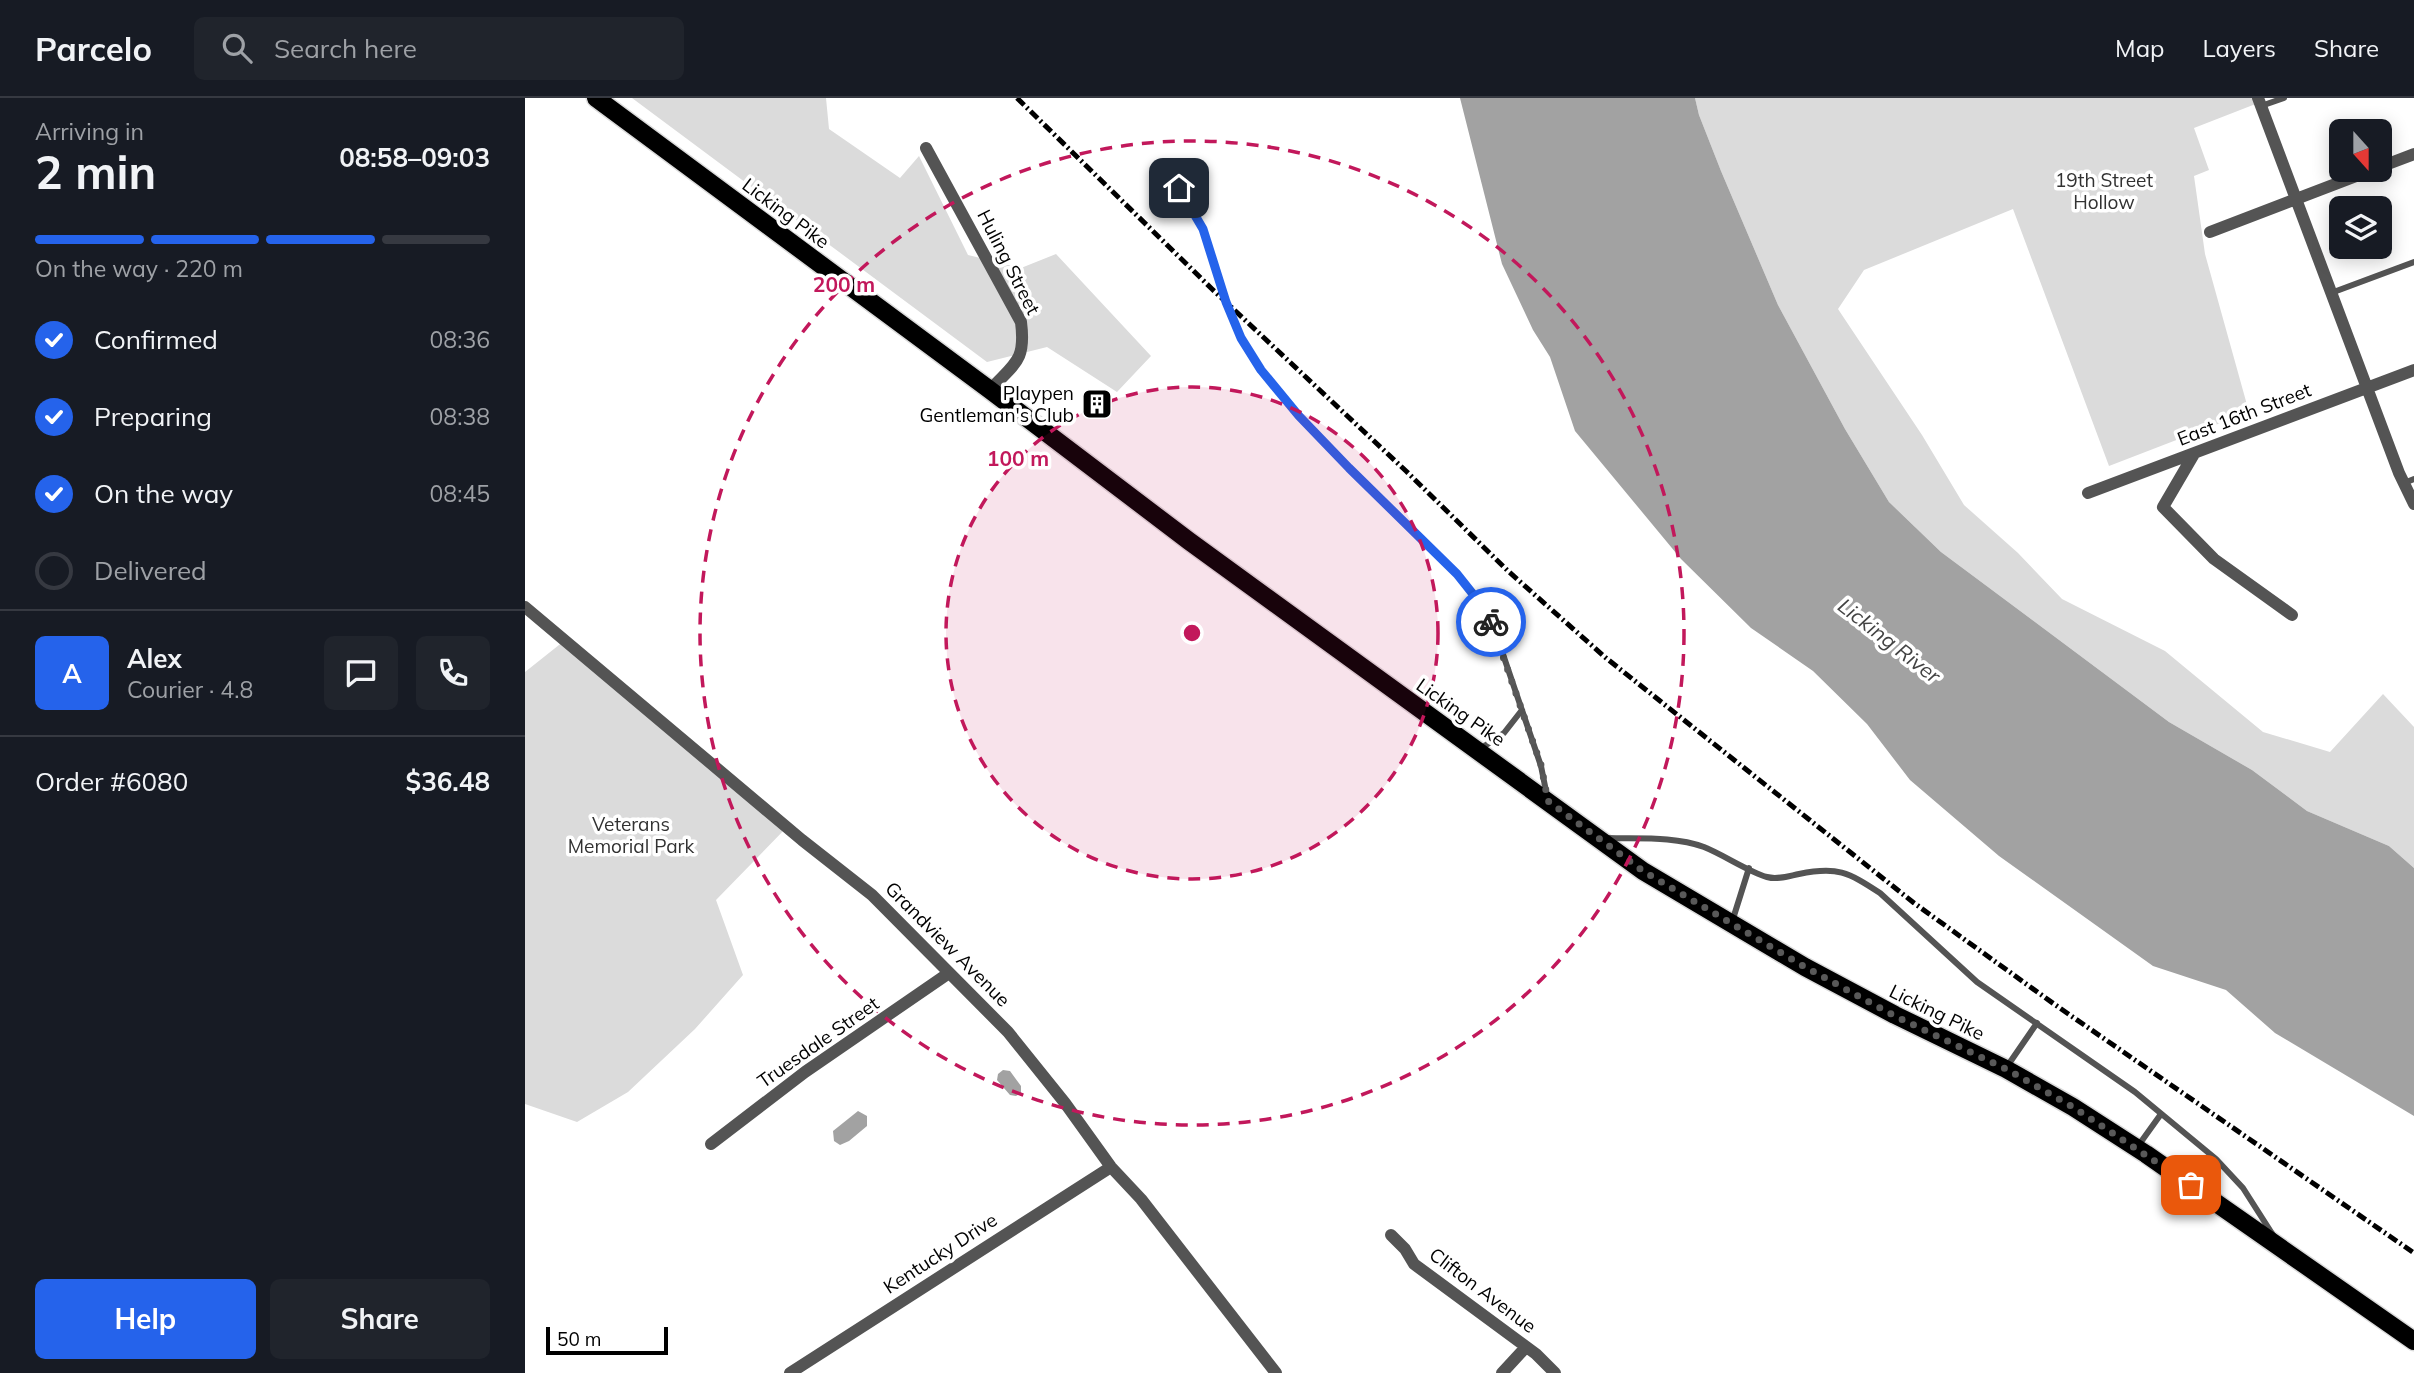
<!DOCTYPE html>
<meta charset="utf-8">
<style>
body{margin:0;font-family:Mulish,sans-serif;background:#20242c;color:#f1f3f6;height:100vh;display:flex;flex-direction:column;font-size:26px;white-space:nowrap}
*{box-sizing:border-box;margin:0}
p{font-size:23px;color:#9ea1a6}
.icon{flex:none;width:38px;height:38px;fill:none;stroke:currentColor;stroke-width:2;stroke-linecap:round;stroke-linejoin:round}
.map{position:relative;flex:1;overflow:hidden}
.panel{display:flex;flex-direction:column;background:#171b24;width:525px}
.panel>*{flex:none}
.needle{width:46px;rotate:159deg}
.fabs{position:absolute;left:1804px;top:21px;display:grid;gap:14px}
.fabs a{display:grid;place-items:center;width:63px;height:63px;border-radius:10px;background:#171b24;box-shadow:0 4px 18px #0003;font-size:35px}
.scale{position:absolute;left:21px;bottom:18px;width:122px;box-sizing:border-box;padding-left:7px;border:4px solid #000;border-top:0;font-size:19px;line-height:24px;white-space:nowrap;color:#000;-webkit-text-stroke:5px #fff;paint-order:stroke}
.pin{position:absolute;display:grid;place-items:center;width:60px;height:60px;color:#fff;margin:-30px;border-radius:14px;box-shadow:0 4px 10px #0006}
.courier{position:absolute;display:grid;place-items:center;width:70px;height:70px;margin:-35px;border:5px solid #2563eb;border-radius:50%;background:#fff;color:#222;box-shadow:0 2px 9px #0007}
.head em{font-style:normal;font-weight:700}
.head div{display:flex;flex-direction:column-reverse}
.head{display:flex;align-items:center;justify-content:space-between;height:119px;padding:0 35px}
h1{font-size:46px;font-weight:700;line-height:52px}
.bar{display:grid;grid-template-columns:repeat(4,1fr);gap:10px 7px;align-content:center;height:84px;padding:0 35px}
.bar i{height:9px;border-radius:5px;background:#363941}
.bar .on{background:#2563eb}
.bar p{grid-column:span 4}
.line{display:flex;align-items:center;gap:18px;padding:0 35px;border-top:2px solid #363941}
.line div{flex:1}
.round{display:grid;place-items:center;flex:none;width:74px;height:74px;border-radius:10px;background:#20242c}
ol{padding:0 35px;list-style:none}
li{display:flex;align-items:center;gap:21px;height:77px}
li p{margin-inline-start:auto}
li .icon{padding:7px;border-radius:50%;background:#2563eb;color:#fff;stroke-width:4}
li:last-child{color:#9ea1a6}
li i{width:38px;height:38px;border:4px solid #363941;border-radius:50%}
.cta{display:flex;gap:14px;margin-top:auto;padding:14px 35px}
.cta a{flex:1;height:80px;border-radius:10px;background:#2563eb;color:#fff;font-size:28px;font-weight:700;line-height:80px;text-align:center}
.cta a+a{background:#20242c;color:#f1f3f6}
header{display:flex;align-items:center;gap:42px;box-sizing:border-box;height:98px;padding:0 35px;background:#171b24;border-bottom:2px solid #363941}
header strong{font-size:33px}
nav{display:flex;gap:38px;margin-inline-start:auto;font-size:24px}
.search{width:490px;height:63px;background:#20242c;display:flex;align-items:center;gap:18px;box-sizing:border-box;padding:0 24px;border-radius:10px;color:#9ea1a6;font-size:26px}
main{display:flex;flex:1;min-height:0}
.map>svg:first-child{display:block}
.green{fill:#dbdbdb}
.water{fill:#a2a2a2}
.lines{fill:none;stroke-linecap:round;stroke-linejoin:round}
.primary-casing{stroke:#dbdbdb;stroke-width:21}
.lane{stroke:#545454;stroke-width:6}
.street{stroke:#545454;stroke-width:12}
.primary{stroke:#000;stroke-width:18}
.rail{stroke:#000;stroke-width:5;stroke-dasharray:10 3.5 2 3.5;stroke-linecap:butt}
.done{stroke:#595959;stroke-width:7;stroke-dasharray:0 12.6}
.route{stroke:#2563eb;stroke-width:9}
.ring{fill:none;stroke:#c2185b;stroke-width:3.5;stroke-dasharray:12 9}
.labels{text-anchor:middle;stroke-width:7;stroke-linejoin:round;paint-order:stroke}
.park-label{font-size:19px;fill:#323232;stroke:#fff}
.street-label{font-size:19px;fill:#000;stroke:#fff}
.poi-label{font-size:19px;fill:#000;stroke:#fff;text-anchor:end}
.water-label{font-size:21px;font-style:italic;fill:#434343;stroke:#fff}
.centre{fill:#c2185b;stroke:#fff;stroke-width:3.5}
.ring-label{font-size:21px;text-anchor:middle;font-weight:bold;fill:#c2185b;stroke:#fff;stroke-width:7;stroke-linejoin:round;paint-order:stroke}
</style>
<header>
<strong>Parcelo</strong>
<div class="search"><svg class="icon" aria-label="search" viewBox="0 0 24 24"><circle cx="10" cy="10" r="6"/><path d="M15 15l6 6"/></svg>Search here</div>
<nav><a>Map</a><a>Layers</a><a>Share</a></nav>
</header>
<main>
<section class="panel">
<div class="head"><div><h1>2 min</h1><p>Arriving in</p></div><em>08:58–09:03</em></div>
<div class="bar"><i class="on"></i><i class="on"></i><i class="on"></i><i></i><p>On the way · 220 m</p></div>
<ol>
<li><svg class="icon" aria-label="check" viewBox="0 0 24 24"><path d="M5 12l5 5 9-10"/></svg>Confirmed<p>08:36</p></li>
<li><svg class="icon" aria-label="check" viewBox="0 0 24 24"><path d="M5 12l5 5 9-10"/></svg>Preparing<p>08:38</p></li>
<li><svg class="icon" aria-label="check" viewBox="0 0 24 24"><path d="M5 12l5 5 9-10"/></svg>On the way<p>08:45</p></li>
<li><i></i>Delivered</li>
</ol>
<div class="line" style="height:126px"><b class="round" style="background:#2563eb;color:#fff">A</b><div><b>Alex</b><p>Courier · 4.8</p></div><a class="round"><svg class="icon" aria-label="chat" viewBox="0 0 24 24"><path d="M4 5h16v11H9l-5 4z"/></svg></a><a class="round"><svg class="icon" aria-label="phone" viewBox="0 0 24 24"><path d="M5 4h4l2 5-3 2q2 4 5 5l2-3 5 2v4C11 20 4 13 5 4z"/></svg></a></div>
<div class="line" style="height:91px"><div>Order #6080</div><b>$36.48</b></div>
<div class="cta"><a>Help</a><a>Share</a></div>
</section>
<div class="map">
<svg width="1889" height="1275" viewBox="0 0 1889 1275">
<rect width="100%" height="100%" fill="#fff"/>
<path class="green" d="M107,0h194l3,31 71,49 19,-22 49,99 53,13 35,-14 95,102 -34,36 -70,-45 -60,15z
M1170,0h563l3,8 -8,-1 -59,23 15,42 -15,6 11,78 44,158 -140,54 -96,-257 -149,61 -26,39 84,126 42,70 54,48 44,46 103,52 98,81 67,20 53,-58 31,33v141l-25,-22 -82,-35 -55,-41 -83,-48 -228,-170 -52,-50 -44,-73 -67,-124 -57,-134 -22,-56z
M39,543l223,186 -71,73 27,75 -48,54 -67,63 -51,30 -52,-18v-432z"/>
<path class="water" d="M935,0h235l4,17 22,56 57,134 67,124 44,73 52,50 228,170 83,48 55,41 82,35 25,22v248l-139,-83 -49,-43 -73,-24 -154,-110 -89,-76 -43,-56 -54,-53 -62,-43 -70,-69 -106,-128 -25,-74 -17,-27 -31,-66z
M478,972l7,1 11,15v7l-5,3 -6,-1 -13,-15 1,-6z
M333,1013l9,5v10l-18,15 -9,4 -6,-4 -1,-10z"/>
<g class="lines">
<g class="primary-casing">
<path id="primary" d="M71,0l394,292 199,151 454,330 162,96 90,48 111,54 67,38 73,47 268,187"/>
</g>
<path class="lane" d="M1736,8l23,-8
M644,75l20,29 14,27 23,73 15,36 20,32 38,46 50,52 108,106 27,34 9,17 48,141 6,30
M1806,195l83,-31
M1879,385l10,-4
M955,651l24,-16 18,-23
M1082,740c32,1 67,-2 97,9 20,8 45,25 63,30 11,3 22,-1 32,-3 38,-8 49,-2 81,19l97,89 158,110 81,67 27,29 30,47
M1207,824l17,-54
M1481,970l31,-45
M1613,1048l23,-32"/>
<path class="street" d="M1733,0l141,375 15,31
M401,50l95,174c5,39 -6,41 -31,68
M1855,69l34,-13
M1685,134l162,-62
M1669,356l-31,53 51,52 78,56
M1563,395l326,-123
M0,509l277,233 70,55 136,137 57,71 46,64 30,32 135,174
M186,1046l94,-72 144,-99
M866,1137l14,14 9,15 122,90 19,19
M265,1275l321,-206
M977,1275l24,-26"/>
<use href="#primary" class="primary"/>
<path class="rail" d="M492,0l195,191 194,182 102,100 98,87 308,245 140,101 360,249"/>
</g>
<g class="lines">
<path class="done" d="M966,524l50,143 7,36 95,70 162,96 90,49 111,53 67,38 118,78"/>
<path class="route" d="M654,90l24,41 23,73 15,36 20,32 38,46 50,52 108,106 27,34 7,14"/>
</g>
<circle cx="667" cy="535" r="246" fill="#c2185b" fill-opacity=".12"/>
<g class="ring">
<circle cx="667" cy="535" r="246"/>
<circle cx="667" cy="535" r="492"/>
</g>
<defs>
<g id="building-square" transform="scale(1.575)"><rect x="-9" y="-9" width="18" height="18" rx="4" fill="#000" stroke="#fff"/><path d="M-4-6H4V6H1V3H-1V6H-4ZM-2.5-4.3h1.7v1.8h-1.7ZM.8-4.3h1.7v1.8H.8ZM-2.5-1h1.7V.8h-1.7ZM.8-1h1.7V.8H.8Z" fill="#fff"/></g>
</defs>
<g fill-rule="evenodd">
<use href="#building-square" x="572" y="306"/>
</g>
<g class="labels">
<g class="park-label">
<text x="1579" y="89">19th Street<tspan x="1579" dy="22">Hollow</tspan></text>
<text x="106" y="733">Veterans<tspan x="106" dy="22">Memorial Park</tspan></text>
</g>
<g class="street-label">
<text transform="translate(261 115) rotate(37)" y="7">Licking Pike</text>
<text transform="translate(484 164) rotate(63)" y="7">Huling Street</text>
<text transform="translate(1719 316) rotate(-21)" y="7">East 16th Street</text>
<text transform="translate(936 614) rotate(35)" y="7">Licking Pike</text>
<text transform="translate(423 846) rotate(45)" y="7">Grandview Avenue</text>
<text transform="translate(1412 914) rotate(26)" y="7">Licking Pike</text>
<text transform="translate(293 944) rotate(-35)" y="7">Truesdale Street</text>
<text transform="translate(415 1155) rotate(-33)" y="7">Kentucky Drive</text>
<text transform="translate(958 1192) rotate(37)" y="7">Clifton Avenue</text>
</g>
<g class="poi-label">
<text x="549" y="302">Playpen<tspan x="549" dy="22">Gentleman's Club</tspan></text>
</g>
<g class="water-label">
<text transform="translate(1364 543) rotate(38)" y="7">Licking River</text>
</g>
</g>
<circle cx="667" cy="535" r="10" class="centre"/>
<g class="ring-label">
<text x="319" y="194">200 m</text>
<text x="493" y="368">100 m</text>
</g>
</svg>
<div class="fabs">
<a><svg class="needle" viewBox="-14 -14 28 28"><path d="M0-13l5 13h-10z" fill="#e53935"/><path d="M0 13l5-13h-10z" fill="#9ea1a6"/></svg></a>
<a><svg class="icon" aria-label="layers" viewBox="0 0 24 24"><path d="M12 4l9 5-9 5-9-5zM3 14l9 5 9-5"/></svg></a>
</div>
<div class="scale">50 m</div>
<div class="pin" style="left:1666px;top:1087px;background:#ea580c"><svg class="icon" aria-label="bag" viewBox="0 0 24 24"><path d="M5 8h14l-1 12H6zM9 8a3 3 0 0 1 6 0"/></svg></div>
<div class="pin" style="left:654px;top:90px;background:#1f2937"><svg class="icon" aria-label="home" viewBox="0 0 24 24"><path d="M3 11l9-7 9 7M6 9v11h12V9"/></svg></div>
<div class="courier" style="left:966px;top:524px"><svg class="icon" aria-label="bike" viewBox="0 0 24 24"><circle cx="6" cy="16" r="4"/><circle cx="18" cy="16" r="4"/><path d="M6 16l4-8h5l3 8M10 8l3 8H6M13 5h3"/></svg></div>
</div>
</main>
